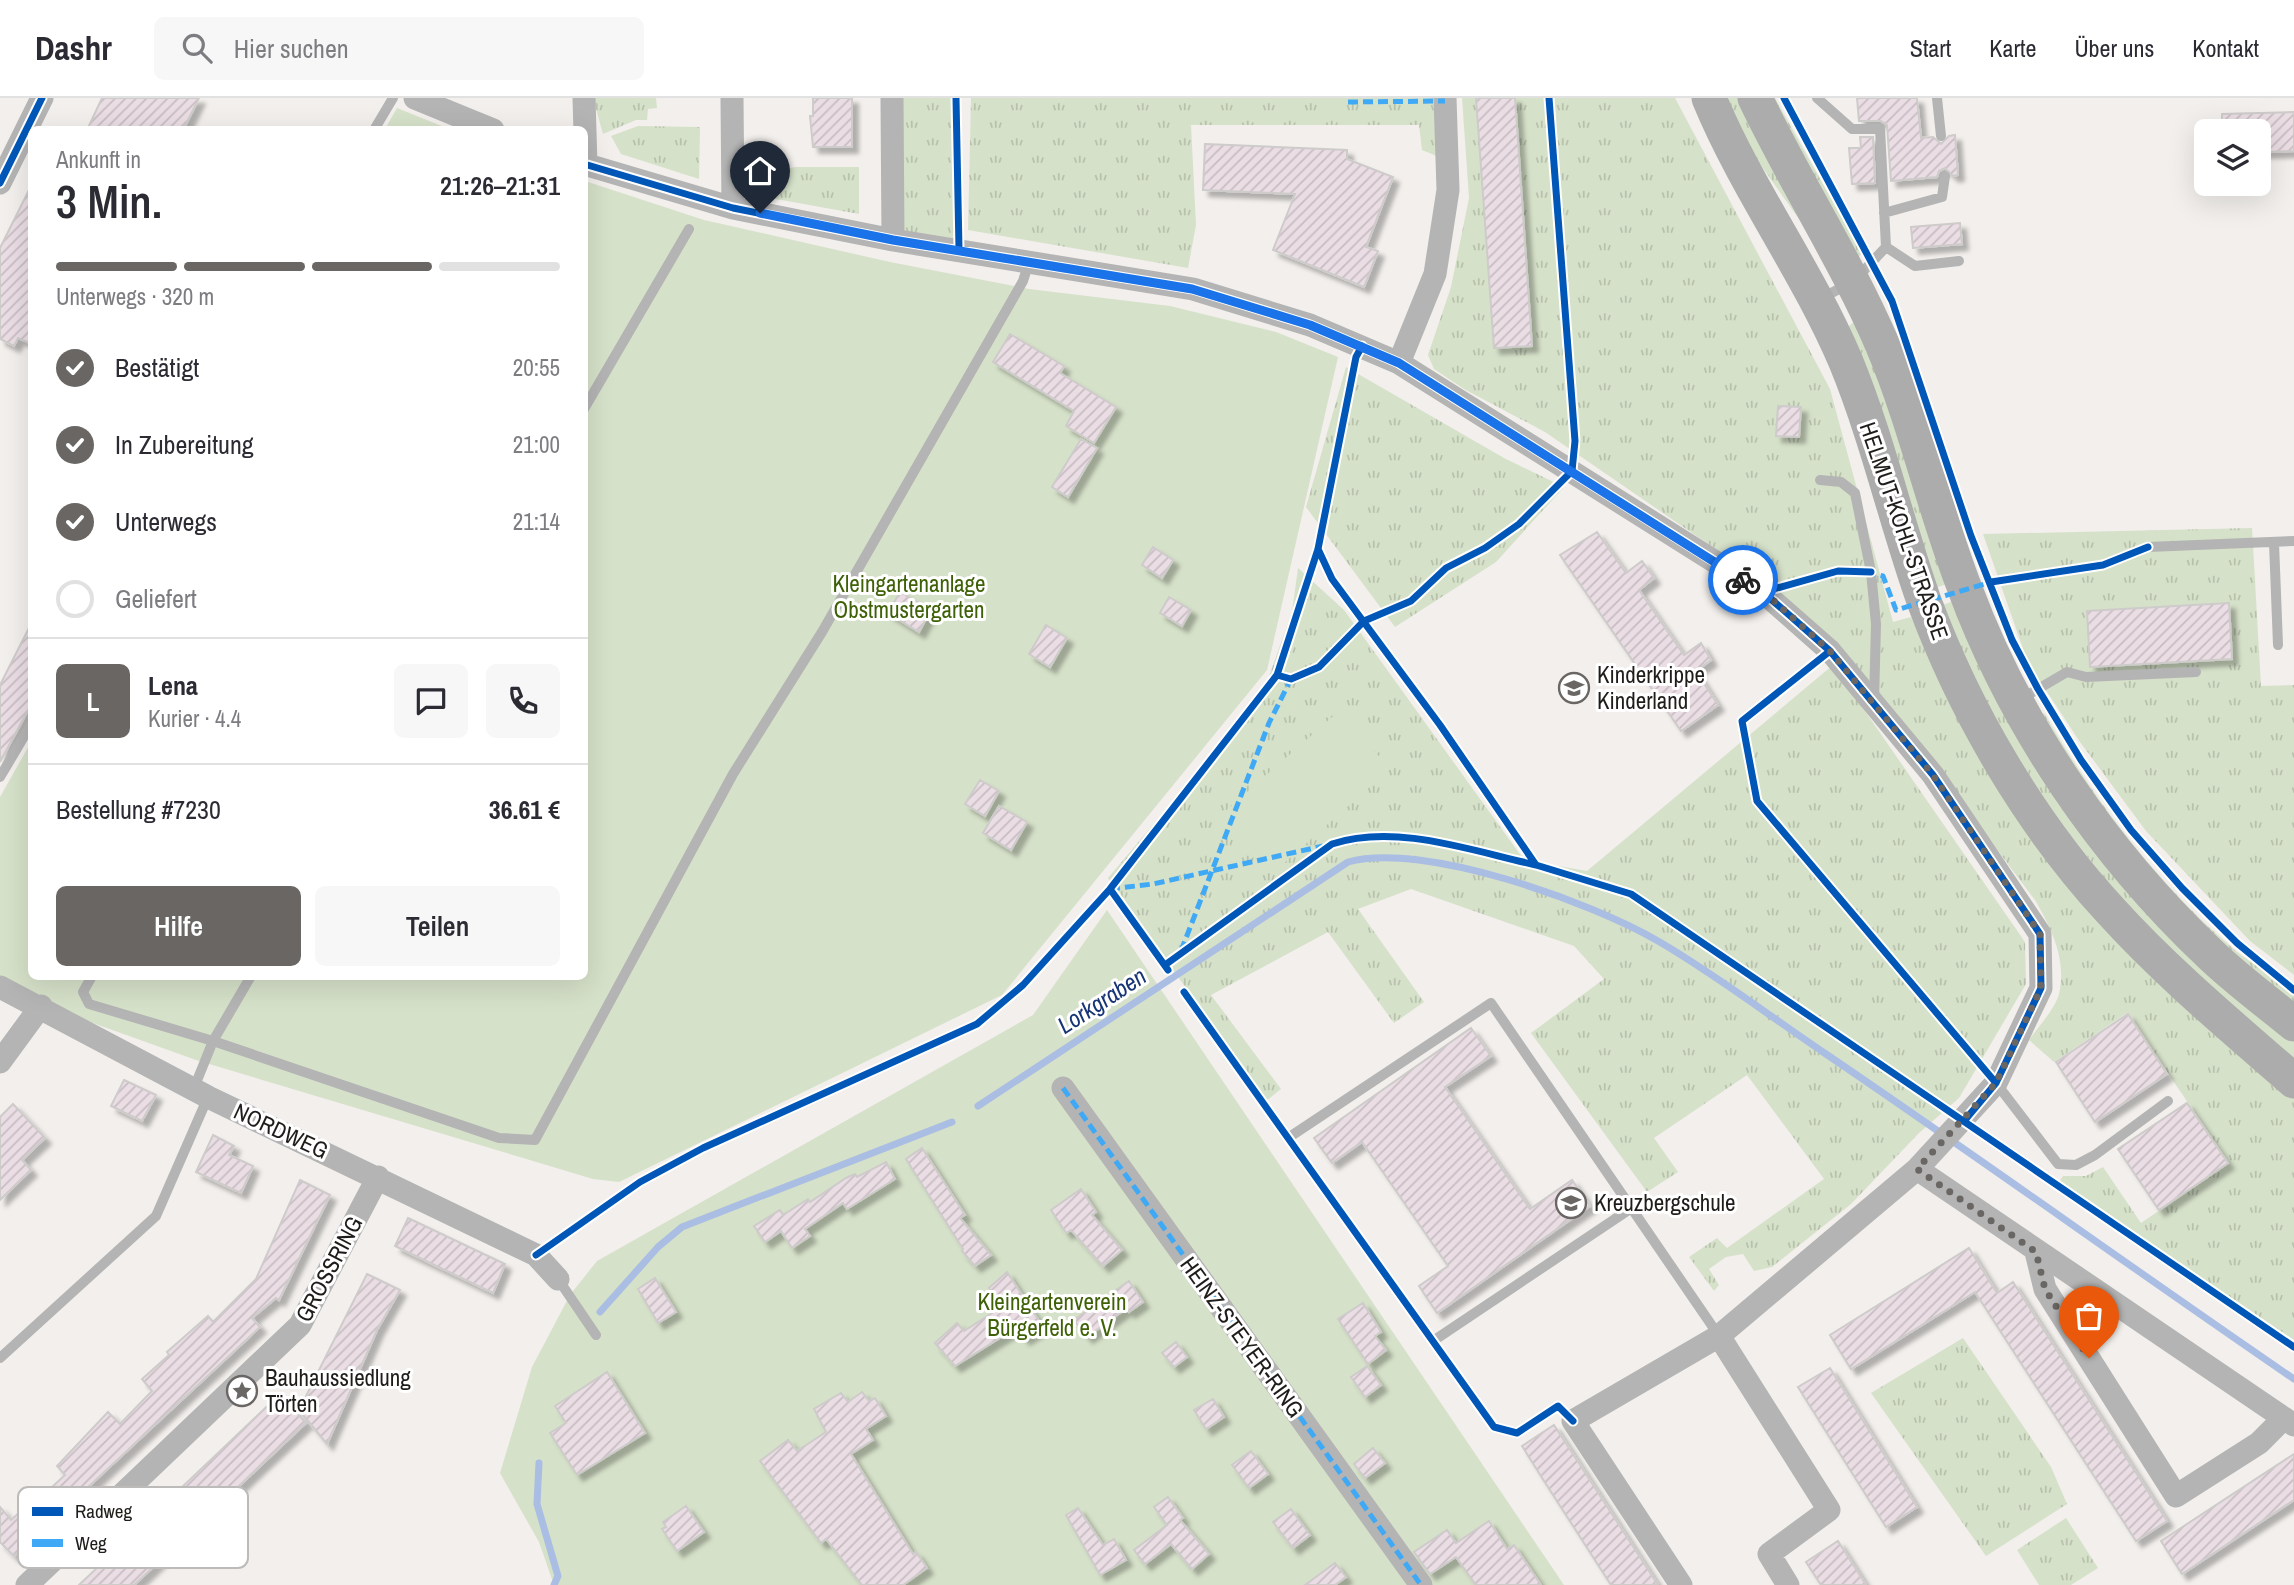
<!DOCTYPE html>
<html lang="de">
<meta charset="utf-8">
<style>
body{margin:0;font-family:"Archivo Narrow",sans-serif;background:#f7f7f7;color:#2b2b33;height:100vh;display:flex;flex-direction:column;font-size:26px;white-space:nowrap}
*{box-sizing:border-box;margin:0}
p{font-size:23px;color:#7c7c81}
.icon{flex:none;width:38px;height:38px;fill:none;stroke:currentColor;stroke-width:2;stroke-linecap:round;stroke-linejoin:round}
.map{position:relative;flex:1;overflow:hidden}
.panel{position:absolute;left:28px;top:28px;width:560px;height:854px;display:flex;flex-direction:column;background:#fff;border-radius:10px;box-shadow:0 7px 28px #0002}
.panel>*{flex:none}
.tools{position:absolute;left:2194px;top:21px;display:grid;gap:14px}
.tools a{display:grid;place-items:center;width:77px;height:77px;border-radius:10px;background:#fff;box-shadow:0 7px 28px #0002;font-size:35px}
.pin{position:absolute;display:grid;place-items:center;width:60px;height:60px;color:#fff;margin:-72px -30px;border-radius:50% 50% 50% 0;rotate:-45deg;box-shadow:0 0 7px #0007}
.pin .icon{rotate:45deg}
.courier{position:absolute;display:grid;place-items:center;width:70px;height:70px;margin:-35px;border:5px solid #1a73e8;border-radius:50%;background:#fff;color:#222;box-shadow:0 2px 9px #0007}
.overview em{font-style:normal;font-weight:600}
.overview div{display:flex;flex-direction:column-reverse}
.overview{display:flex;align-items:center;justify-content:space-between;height:119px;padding:0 28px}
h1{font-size:46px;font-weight:600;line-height:52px}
.bar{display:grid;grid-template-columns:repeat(4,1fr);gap:10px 7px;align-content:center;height:84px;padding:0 28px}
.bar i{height:9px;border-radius:5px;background:#e1e1e2}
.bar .active{background:#696664}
.bar p{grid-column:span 4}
.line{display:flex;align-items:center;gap:18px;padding:0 28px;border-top:2px solid #e1e1e2}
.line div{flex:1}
.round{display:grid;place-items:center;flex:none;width:74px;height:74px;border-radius:10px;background:#f7f7f7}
ol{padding:0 28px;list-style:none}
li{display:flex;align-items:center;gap:21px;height:77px}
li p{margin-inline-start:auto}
li .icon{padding:7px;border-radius:50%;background:#696664;color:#fff;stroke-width:4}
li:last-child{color:#7c7c81}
li i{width:38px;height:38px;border:4px solid #e1e1e2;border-radius:50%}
.primary-button{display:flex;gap:14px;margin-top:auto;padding:14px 28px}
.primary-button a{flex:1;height:80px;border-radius:10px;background:#696664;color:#fff;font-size:28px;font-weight:600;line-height:80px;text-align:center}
.primary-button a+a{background:#f7f7f7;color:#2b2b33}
header{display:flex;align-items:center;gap:42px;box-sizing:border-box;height:98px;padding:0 35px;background:#fff;border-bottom:2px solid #e1e1e2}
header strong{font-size:33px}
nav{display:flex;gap:38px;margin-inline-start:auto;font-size:24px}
.search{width:490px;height:63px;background:#f7f7f7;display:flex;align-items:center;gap:18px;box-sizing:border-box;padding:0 24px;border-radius:10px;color:#7c7c81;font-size:26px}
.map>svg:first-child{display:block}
.grass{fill:url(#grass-tufts)}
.garden{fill:#d6e1c9}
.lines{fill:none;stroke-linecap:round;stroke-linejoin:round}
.stream{stroke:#aabde3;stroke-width:7}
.building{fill:url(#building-hatch);stroke:#cecbcb;stroke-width:2;filter:url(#shadow)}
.lane{stroke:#b3b4b3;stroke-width:10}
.street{stroke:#b3b4b3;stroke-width:23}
.primary{stroke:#abacab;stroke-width:35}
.quiet{stroke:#3fa9f5;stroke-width:5;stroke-dasharray:10 5;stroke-linecap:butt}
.cycleway-casing{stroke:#fff;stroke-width:11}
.cycleway{stroke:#0057b8;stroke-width:7}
.done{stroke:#696664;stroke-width:7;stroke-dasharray:0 12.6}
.route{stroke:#1a73e8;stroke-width:9}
.labels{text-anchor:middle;stroke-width:6;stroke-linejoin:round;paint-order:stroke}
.street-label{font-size:23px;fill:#1f1d1a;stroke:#fff}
.park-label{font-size:23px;fill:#3e6006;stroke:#fff}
.poi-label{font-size:23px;fill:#1f1d1a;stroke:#fff;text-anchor:start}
.water-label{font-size:24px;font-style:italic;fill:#173575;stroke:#fff}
.key{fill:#fff;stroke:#bcbbba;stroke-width:2}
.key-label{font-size:19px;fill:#1f1d1a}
</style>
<header>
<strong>Dashr</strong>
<div class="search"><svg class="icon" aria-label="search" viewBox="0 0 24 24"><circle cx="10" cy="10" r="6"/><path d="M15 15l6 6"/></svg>Hier suchen</div>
<nav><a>Start</a><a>Karte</a><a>Über uns</a><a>Kontakt</a></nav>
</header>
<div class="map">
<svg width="2294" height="1487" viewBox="0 0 2294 1487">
<defs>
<pattern id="grass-tufts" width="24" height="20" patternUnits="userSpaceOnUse" patternTransform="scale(1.75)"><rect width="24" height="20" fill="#d6e1c9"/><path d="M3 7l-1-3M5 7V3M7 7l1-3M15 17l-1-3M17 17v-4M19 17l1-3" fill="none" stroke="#b7c1ac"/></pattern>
<pattern id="building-hatch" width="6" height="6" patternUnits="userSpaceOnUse" patternTransform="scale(1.75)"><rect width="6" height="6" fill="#eadde4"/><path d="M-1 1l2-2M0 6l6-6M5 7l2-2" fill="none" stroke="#c8bdc3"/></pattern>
<filter id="shadow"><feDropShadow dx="6" dy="6" stdDeviation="2" flood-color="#0004"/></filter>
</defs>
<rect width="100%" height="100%" fill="#f2efec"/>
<path class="grass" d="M593,0h63l1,10 -9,1 -1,11h-11l-33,14z
M892,0h64l3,151 -66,-9z
M971,0h464l4,59 -17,-7 -3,-25h-228l5,100 -8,43 -220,-38z
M1462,0h213l155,291 63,233 18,-5 47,99 336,380v244l-235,-158 4,-6h23l17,-9 38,56 88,-60 -102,-150 -73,49 -25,-22c9,-13 26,-31 30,-46 8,-35 -8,-66 -24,-94l-147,-195 -142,-135 -201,-138 -81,-43 -30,-20 -6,-14 23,-68 18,-89z
M1723,0h18l58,121 -52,-73z
M1768,0h7l87,156 -4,3z
M638,28l62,1 -1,52 -78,-25 -10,-18z
M795,69h64v47l-94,-17 -9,-10 -3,-9 5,-3z
M1856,222l4,3 90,260 -15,5 -87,-261z
M1346,269l158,91 60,29 -68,75 -101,65 -89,-120z
M2252,430l9,158 33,-1v290l-44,-34 -104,-110 -66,-89 -52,-79 -45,-129z
M1298,470l46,42 180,250 63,11 246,-206 192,277 1,42 -67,114 -40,35 -68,71 -79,63 -18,4 -11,-17 -17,3 -17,12 10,16 -5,6 -25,-34 28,-19 10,10 97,-69 -77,-104 -93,63 24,34 -31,20 -116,-159 73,-54 -30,-33 -163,-57 -53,20 66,93 -30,21 -66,-91 -117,63 70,94 -15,12 -158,-223 154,-182 30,-84z
M1956,502l39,86 299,353v22l-154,-139 -86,-107 -49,-76 -65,-133z
M2044,615c50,87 114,172 192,238 16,14 37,20 54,33l4,4v20l-119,-108 -59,-70 -76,-113z
M1963,1240l88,129 16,37 -81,52 -115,-163z
M2066,1420l32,50 -27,17h-32l-22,-35z"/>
<path class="garden" d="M397,10l52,21h-64z
M585,83l119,39 186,42 139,27 141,17 106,26 62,25 -71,313 -265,325 -383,187 -26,-3 -397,-119 -106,-38 -90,-44v-181l31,-55 1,234h552z
M1339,613l51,58 -116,103 -52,-58z
M1107,812l457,675h-1010l-15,-43 -39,-69 32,-106 38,-72 27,-34 436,-246z"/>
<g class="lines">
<path class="stream" d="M978,1008l370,-244c75,-21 243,40 310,79 57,33 110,74 165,111 158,107 313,219 471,327
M600,1214l58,-65 24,-20 270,-105
M539,1365l-2,41 21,72 -4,9"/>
</g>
<path class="building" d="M102,0h97l-16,32h-96z
M813,0h39v49h-39l-3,-31h3z
M1476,0h39l17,248 -38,2z
M1857,0h60l4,40 12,-1 8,7 8,-8 6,-1 3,40 -5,1 -8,-8 -6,3 -2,6 -46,4 -4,-56 -6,-4h-22z
M2294,14v39l-35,1v-21h-37v-17z
M1860,39h13l2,46 -23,1 -3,-36h12z
M1205,46l142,6v9l46,18 -27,70 12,4 -14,36 -91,-37 22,-56 -92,-4z
M32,86v160l-14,-6 -4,8 -14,-7v-91z
M1960,125l2,21 -49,4 -2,-21z
M1010,236l54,32 -4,7 56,34 -22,36 -28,-17 8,-15 -81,-49z
M1778,308l23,1 -2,30 -23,-1z
M1081,341l16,9 -29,49 -16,-10z
M1597,434l29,41 16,-12 12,17 -15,12 45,65 17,-12 10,17 -15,11 22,34 -37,26 -121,-176z
M1153,449l20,13 -11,18 -20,-13z
M900,494l31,18 -12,22 -31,-19z
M1169,499l22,13 -9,16 -22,-13z
M2229,505l3,56 -142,8 -3,-56z
M32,524v81l-32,59v-77z
M1046,527l21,13 -17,29 -21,-13z
M980,682l19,11 -14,25 -20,-12z
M999,708l28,16 -16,28 -28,-17z
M2128,916l39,60 -72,48 -39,-60z
M1471,930l20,28 -46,31 85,122 42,-29 18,26 -153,107 -18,-27 29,-20 -86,-124 -30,21 -18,-25z
M124,982l32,15 -14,26 -31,-15z
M2187,1005l41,60 -69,47 -41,-61z
M13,1006l32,34 -23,22 9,10 -31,30v-83z
M213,1037l21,11 -5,9 24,11 -12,27 -45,-21z
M922,1050l43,67 -5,3 31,37 -16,11 -13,-15 1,-2 -57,-90z
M886,1064l9,17 -48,30 -4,-6 -38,26 5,7 -18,12 -11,-17 -16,11 -11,-16 26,-16 3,5 25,-16 2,3 36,-24 9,-4 2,3z
M300,1082l30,15 -51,105 -3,-2 -24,20 8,9 -246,229 -14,-14v-35l11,13 10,-9 2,3 42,-39 -8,-9 51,-54 12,12 32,-33 -10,-12 27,-24 -2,-3 41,-36 5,6 43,-43z
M1081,1091l15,23 -4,3 30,35 -19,16 -32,-36 -5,3 -15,-23z
M408,1120l97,46 -12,29 -98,-47z
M1969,1150l28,45 16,-11 154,239 -31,20 -161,-249 -124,77 -21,-34z
M1007,1174l36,55 -19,12 -8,-11 -61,38 -20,-23 22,-20 7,8 39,-25 -14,-18z
M367,1176l33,16 -23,40 -50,114 -28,-34z
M655,1180l21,34 -18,11 -20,-34z
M1129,1183l14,21 -14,10 -2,-4 -40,29 -13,-17z
M1363,1205l18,29 -6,4 11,14 -18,14 -30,-45z
M1176,1244l11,15 -13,10 -12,-14z
M1367,1268l14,19 -16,12 -14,-20z
M1830,1270l87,139 -31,20 -88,-140z
M607,1274l38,61 -68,42 -27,-42 16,-10 -11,-17z
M862,1294l7,9 6,-3 11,18 -20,13 7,11 -22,14 62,100 3,-2 11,16 -24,17h-41l-36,-46 -5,4 -61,-82 28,-21 9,11 29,-19 -12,-23 27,-16 7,9z
M280,1296l26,29 -172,162h-55z
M1213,1301l11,18 -18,12 -12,-19z
M1554,1327l67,103 37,57h-47l-67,-104 -22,-35z
M1373,1350l12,15 -20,15 -11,-14z
M1251,1353l17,23 -19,14 -17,-23z
M2294,1356v46l-112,74 -21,-33z
M1168,1399l15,21 -3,2 29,34 -17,15 -21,-25 -26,20 -11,-14 33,-25 -13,-18z
M686,1408l18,26 -27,19 -15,-22 4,-2 -3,-5z
M1078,1410l25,37 11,-6 12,21 -26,15 -34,-60z
M1291,1411l19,26 -17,13 -20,-26z
M1489,1423l18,28 7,-4 27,40h-65l-20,-28 -26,17 -16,-22 33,-22 9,13z
M1838,1443l28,44h-45l-15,-23z
M1335,1465l11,14 -11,8h-30z"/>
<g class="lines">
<path class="lane" d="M1817,0l35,31h28l6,118 -32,34 -34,18
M1937,0l4,38
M374,32l19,-32
M1884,115l58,-16 3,-21
M1886,149l29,19 44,-5
M584,311l105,-180
M1820,382l21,2 14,11 16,79 5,52 -2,77
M2274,445l4,102
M2148,449l146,-6
M2021,601l46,-27 19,5 110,-5
M0,679l32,-54
M92,878l-9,16 6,12 124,37 -19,47
M251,878l-38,65 286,97 36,2 198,-366 89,-142 201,-351 6,-19
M1996,985l62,81 18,1 19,-10 73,-54
M1288,1040l203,-135 228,333
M558,1181l38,56
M1433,1243l197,-132
M0,1260l156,-142 52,-119"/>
<path class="street" d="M415,0l78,32
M584,0l2,67
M732,0l1,110
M892,0l1,142
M584,66l149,44 160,32 300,49 117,36 89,38 364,229 67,59 103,124 107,159 1,54 -45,95 -79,86
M0,85l42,-85
M1399,265l36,-89 13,-84 -3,-92
M0,889l208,110 328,158 22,24
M0,964l41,-56
M1063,990l358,497
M2036,1154l9,37 131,207 83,-53 25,-25
M1719,1238l110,174 -60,44 19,31
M27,1487l273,-260 78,-148
M1681,1487l-108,-164 146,-85 198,-167 377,256"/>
<path class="primary" d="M1709,0c38,92 98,172 137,264 32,78 50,160 78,239 41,111 106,222 186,309 56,62 121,116 184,171
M1755,0c40,84 91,162 128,248 33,79 51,163 82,243 51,137 139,265 245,365 26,25 56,47 84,70"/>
<path class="quiet" d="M1348,4l97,-1
M1866,474l17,4 13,34 99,-29
M1110,791l43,-5 170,-38
M1181,853l88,-228 22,-44
M1063,990l358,497"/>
<g class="cycleway-casing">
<path id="cycleway" d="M956,0l3,151
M1784,0l108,203 79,235 41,104 26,49 43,71 50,70 51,58 55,55 57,47
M584,66l149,44 160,32 300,49 117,36 89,38 364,229 67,59 103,124 107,159 1,54 -45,95 -31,37
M0,85l42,-85
M1318,451l14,30 108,146 96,140 95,29 663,453
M1991,484l112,-17 45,-18
M1763,494l75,-21 33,1
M1830,553l-88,70 15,80 239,282
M1277,577l14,4 28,-12 45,-46 47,-20 35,-33 39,-20 34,-24 53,-53 3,-30 -26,-343
M1110,791l58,81
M1165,867l167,-121c64,-21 140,7 204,21
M1184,894l310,435 23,6 41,-27 15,15
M536,1157l104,-73 63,-34 274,-124 46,-39 87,-96 167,-214 41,-126 38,-192 6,-11"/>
</g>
<use href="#cycleway" class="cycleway"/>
</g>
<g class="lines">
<path class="done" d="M1743,482l31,21 56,50 103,124 107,159 1,54 -45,95 -79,86 119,83 9,37 44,69"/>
<path class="route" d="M760,115l133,27 299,49 118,36 89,38 344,217"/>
</g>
<defs>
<g id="school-ring" transform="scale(1.575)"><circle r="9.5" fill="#fff" stroke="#696664" stroke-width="1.5"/><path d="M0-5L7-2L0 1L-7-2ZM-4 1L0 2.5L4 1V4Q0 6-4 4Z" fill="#696664"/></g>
<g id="sight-ring" transform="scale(1.575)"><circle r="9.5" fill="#fff" stroke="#696664" stroke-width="1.5"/><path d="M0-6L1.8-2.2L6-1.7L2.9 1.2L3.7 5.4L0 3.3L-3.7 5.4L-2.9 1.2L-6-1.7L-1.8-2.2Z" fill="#696664"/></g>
</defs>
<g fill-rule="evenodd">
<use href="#school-ring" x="1574" y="590"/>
<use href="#school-ring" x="1571" y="1105"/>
<use href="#sight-ring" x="242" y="1293"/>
</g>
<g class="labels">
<g class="street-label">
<text transform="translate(1904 433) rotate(71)" y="8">HELMUT-KOHL-STRASSE</text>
<text transform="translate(281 1033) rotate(25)" y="8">NORDWEG</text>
<text transform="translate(329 1171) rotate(-62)" y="8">GROSSRING</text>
<text transform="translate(1242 1239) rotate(54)" y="8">HEINZ-STEYER-RING</text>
</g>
<g class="park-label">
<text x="909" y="494">Kleingartenanlage<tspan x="909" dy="26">Obstmustergarten</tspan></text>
<text x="1052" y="1212">Kleingartenverein<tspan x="1052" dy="26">Bürgerfeld e. V.</tspan></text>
</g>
<g class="poi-label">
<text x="1597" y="585">Kinderkrippe<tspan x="1597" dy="26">Kinderland</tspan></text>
<text x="1594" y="1113">Kreuzbergschule</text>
<text x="265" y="1288">Bauhaussiedlung<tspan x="265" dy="26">Törten</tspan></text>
</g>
<g class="water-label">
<text transform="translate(1102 903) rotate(-33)" y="8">Lorkgraben</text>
</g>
</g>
<rect x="18" y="1389" width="230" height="81" rx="10" class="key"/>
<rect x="32" y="1409" width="31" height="9" fill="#0057b8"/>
<rect x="32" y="1441" width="31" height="8" fill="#3fa9f5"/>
<g class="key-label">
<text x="75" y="1420">Radweg</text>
<text x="75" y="1452">Weg</text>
</g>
</svg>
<div class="tools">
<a><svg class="icon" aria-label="layers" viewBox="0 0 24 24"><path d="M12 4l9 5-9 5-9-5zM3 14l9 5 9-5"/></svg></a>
</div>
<div class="pin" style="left:2089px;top:1260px;background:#ea580c"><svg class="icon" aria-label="bag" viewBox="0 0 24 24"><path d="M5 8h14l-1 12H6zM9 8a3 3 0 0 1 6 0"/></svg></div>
<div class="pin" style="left:760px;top:115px;background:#1f2937"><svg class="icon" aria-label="home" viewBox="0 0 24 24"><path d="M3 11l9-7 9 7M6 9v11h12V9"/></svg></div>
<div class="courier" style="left:1743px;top:482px"><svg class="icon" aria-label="bike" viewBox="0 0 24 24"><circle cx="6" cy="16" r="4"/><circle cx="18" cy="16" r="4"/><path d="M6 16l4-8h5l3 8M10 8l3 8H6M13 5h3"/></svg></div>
<section class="panel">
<div class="overview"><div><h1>3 Min.</h1><p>Ankunft in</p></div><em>21:26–21:31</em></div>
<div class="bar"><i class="active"></i><i class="active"></i><i class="active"></i><i></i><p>Unterwegs · 320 m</p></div>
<ol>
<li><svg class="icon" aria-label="check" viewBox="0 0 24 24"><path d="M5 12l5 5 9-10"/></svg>Bestätigt<p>20:55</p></li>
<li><svg class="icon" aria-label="check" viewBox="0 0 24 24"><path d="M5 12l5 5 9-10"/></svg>In Zubereitung<p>21:00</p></li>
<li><svg class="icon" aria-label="check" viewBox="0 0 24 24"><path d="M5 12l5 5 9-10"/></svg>Unterwegs<p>21:14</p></li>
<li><i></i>Geliefert</li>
</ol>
<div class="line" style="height:126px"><b class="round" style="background:#696664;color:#fff">L</b><div><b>Lena</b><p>Kurier · 4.4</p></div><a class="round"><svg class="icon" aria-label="chat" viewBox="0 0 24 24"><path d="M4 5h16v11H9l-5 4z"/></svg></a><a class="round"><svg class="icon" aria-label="phone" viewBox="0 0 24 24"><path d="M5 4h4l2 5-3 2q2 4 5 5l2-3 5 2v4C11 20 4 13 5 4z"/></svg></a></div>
<div class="line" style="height:91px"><div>Bestellung #7230</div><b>36.61 €</b></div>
<div class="primary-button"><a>Hilfe</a><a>Teilen</a></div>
</section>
</div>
